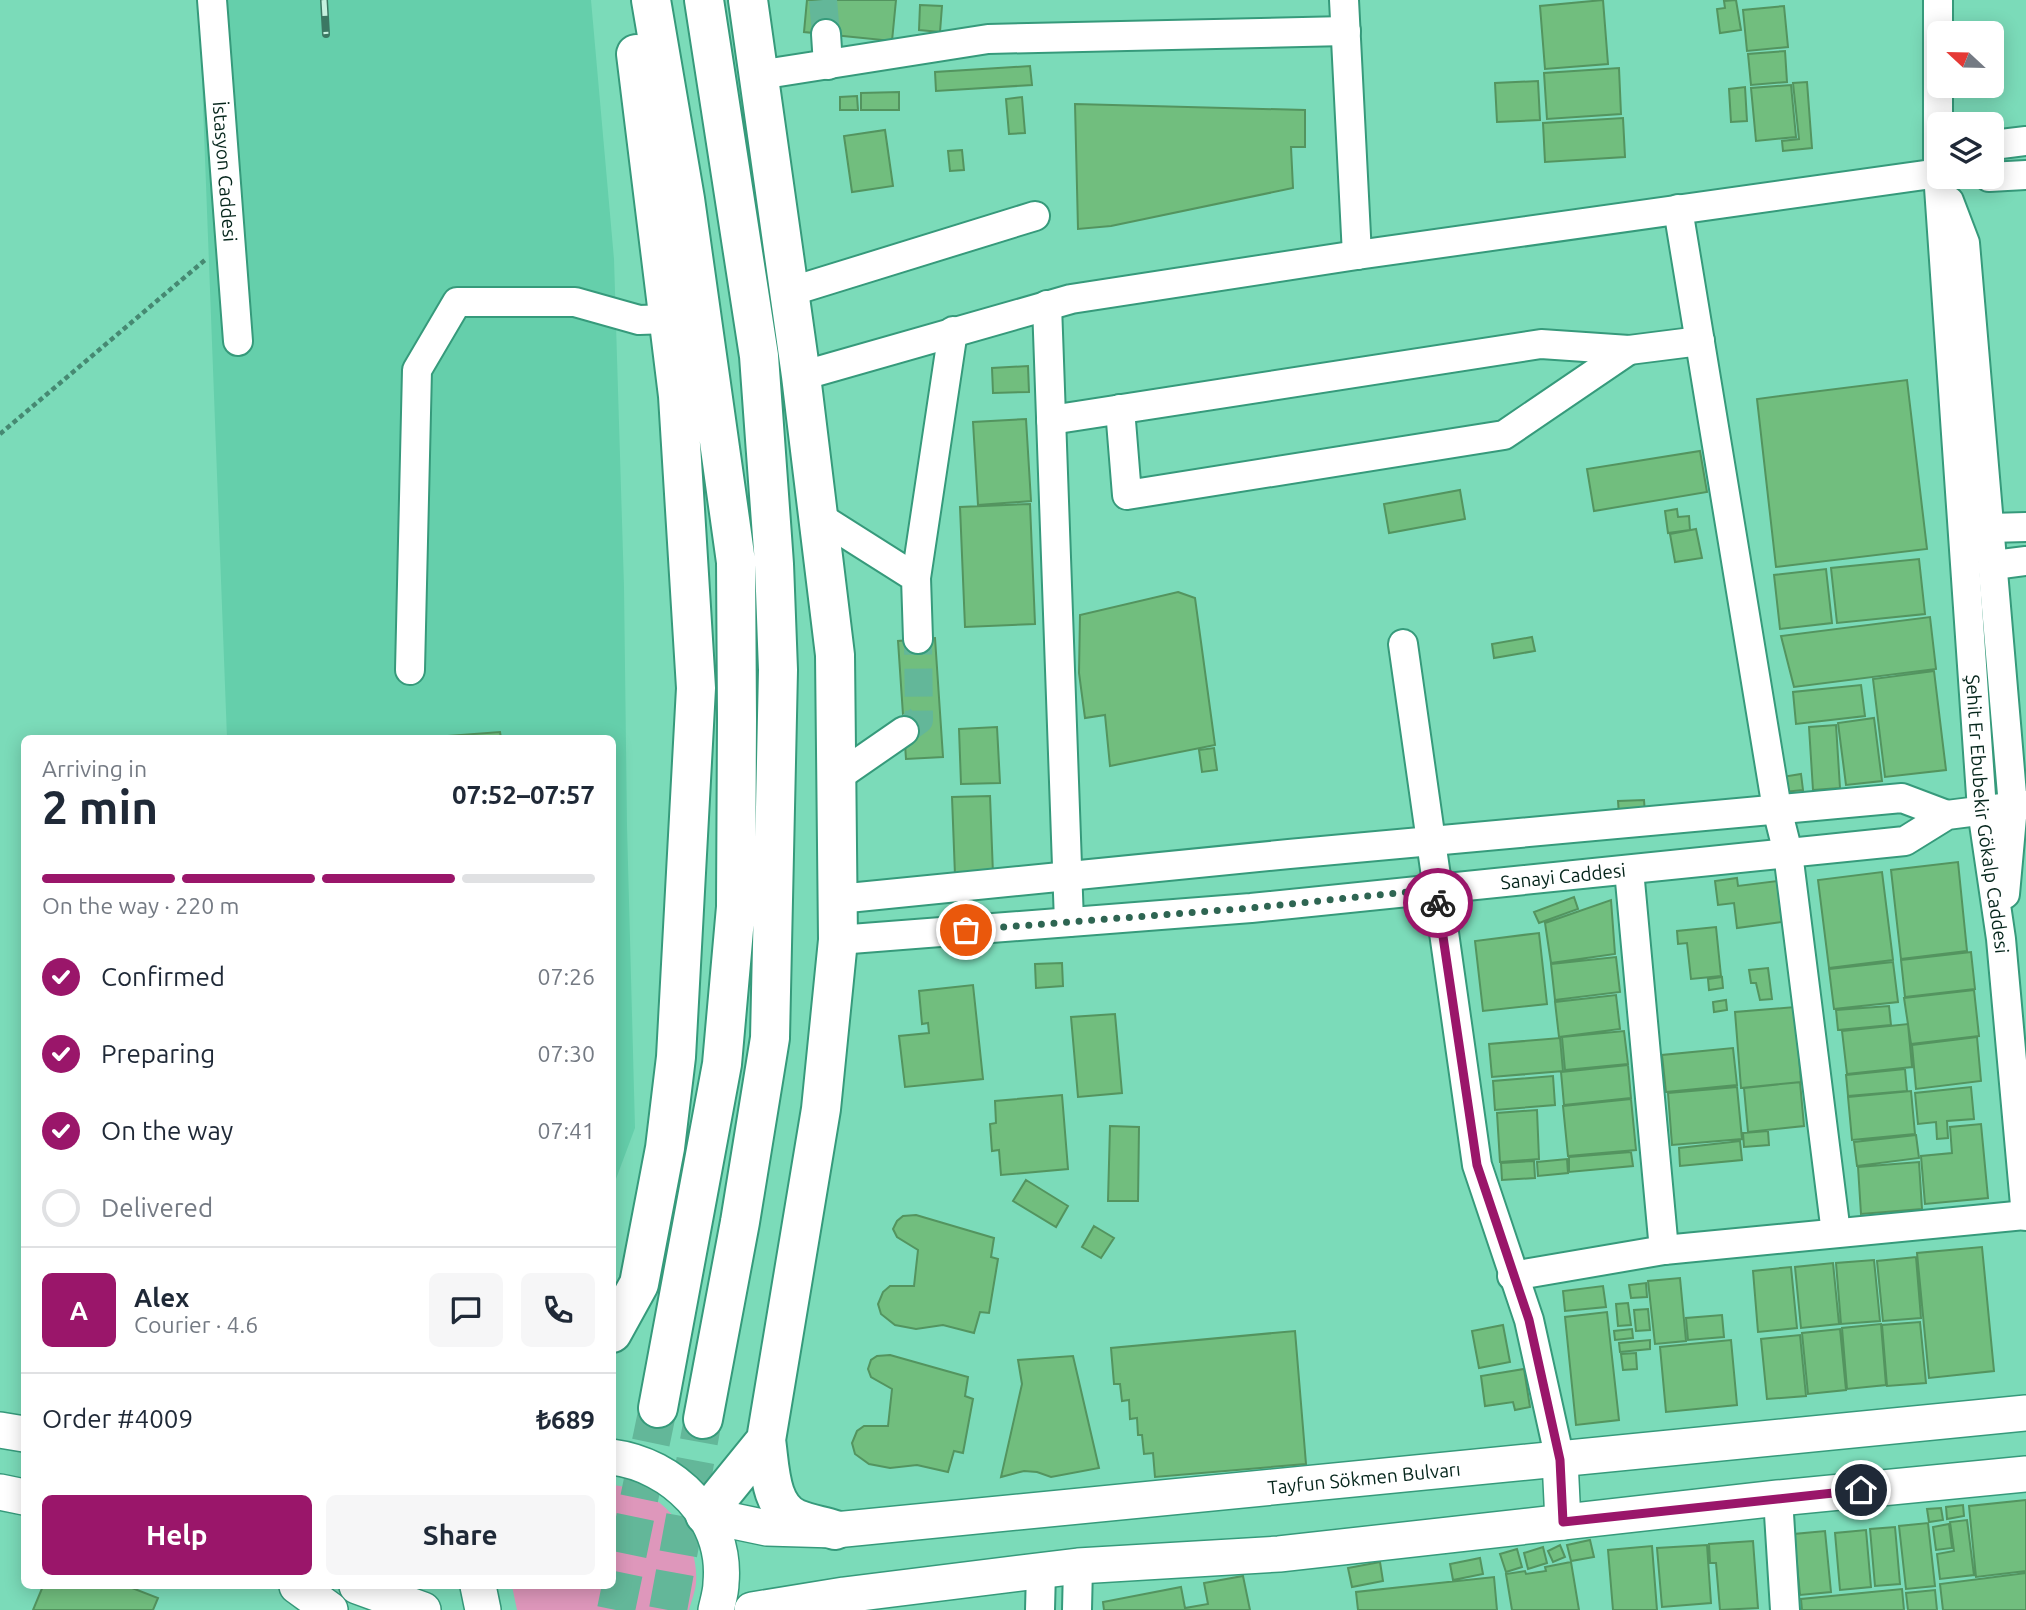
<!DOCTYPE html>
<meta charset="utf-8">
<style>
body{margin:0;font-family:Ubuntu,sans-serif;background:#f6f6f7;color:#1f2937;height:100vh;display:flex;flex-direction:column;font-size:26px;white-space:nowrap}
*{box-sizing:border-box;margin:0}
p{font-size:23px;color:#747a83}
.icon{flex:none;width:38px;height:38px;fill:none;stroke:currentColor;stroke-width:2;stroke-linecap:round;stroke-linejoin:round}
.map{position:relative;flex:1;overflow:hidden}
.panel{position:absolute;left:21px;top:735px;width:595px;height:854px;display:flex;flex-direction:column;background:#fff;border-radius:10px;box-shadow:0 4px 18px #0003}
.panel>*{flex:none}
.needle{width:46px;rotate:292deg}
.fabs{position:absolute;left:1927px;top:21px;display:grid;gap:14px}
.fabs a{display:grid;place-items:center;width:77px;height:77px;border-radius:10px;background:#fff;box-shadow:0 4px 18px #0003;font-size:35px}
.pin{position:absolute;display:grid;place-items:center;width:60px;height:60px;color:#fff;margin:-30px;border:4px solid #fff;border-radius:50%;box-shadow:0 2px 7px #0007}
.courier{position:absolute;display:grid;place-items:center;width:70px;height:70px;margin:-35px;border:5px solid #9a166a;border-radius:50%;background:#fff;color:#222;box-shadow:0 2px 9px #0007}
.headline em{font-style:normal;font-weight:700}
.headline div{display:flex;flex-direction:column-reverse}
.headline{display:flex;align-items:center;justify-content:space-between;height:119px;padding:0 21px}
h1{font-size:46px;font-weight:700;line-height:52px}
.bar{display:grid;grid-template-columns:repeat(4,1fr);gap:10px 7px;align-content:center;height:84px;padding:0 21px}
.bar i{height:9px;border-radius:5px;background:#e0e1e3}
.bar .current{background:#9a166a}
.bar p{grid-column:span 4}
.line{display:flex;align-items:center;gap:18px;padding:0 21px;border-top:2px solid #e0e1e3}
.line div{flex:1}
.round{display:grid;place-items:center;flex:none;width:74px;height:74px;border-radius:10px;background:#f6f6f7}
ol{padding:0 21px;list-style:none}
li{display:flex;align-items:center;gap:21px;height:77px}
li p{margin-inline-start:auto}
li .icon{padding:7px;border-radius:50%;background:#9a166a;color:#fff;stroke-width:4}
li:last-child{color:#747a83}
li i{width:38px;height:38px;border:4px solid #e0e1e3;border-radius:50%}
.action{display:flex;gap:14px;margin-top:auto;padding:14px 21px}
.action a{flex:1;height:80px;border-radius:10px;background:#9a166a;color:#fff;font-size:28px;font-weight:700;line-height:80px;text-align:center}
.action a+a{background:#f6f6f7;color:#1f2937}
.map>svg:first-child{display:block}
.built{fill:#65cfab}
.green{fill:#de97bb}
.building{fill:#71be7e;stroke:#53945f;stroke-width:2}
.lines{fill:none;stroke-linecap:round;stroke-linejoin:round}
.minor-tunnel{stroke:#63b799;stroke-width:28;stroke-dasharray:28 14;stroke-linecap:butt}
.highway-tunnel{stroke:#63b799;stroke-width:38;stroke-dasharray:38 19;stroke-linecap:butt}
.minor-casing{stroke:#369a7b;stroke-width:32}
.major-casing{stroke:#369a7b;stroke-width:38}
.highway-casing{stroke:#369a7b;stroke-width:42}
.path{stroke:#468972;stroke-width:4.5;stroke-dasharray:5 3.5;stroke-linecap:butt}
.minor{stroke:#fff;stroke-width:28}
.major{stroke:#fff;stroke-width:35}
.highway{stroke:#fff;stroke-width:38}
.rail-casing{stroke:#3b7863;stroke-width:8}
.rail{stroke:#c5f1df;stroke-width:5;stroke-dasharray:16;stroke-linecap:butt}
.done{stroke:#2e6552;stroke-width:7;stroke-dasharray:0 12.6}
.route{stroke:#9a166a;stroke-width:9}
.labels{text-anchor:middle;stroke-width:7;stroke-linejoin:round;paint-order:stroke}
.street-label{font-size:19px;fill:#05251b;stroke:#c5f1df}
</style>
<div class="map">
<svg width="2026" height="1610" viewBox="0 0 2026 1610">
<rect width="100%" height="100%" fill="#7bdbb9"/>
<path class="built" d="M199,0h392l23,259 10,328 3,239 8,302 -22,59 -1,-449h-385z"/>
<path class="green" d="M613,1485c7,1 14,2 21,4 38,12 65,55 62,94 -1,9 -5,19 -7,27h-172l-5,-24h100z"/>
<path class="building" d="M807,0h89l-4,41 -88,-9z
M1603,0l5,64 -63,5 -5,-63z
M1736,0l5,30 -21,3 -3,-24 8,-1 -1,-7z
M920,5l22,1 -2,26 -21,-2z
M1784,6l4,41 -41,4 -4,-41z
M1785,51l2,31 -36,3 -3,-31z
M1030,66l2,19 -96,6 -1,-19z
M1619,68l2,46 -74,5 -3,-46z
M1538,81l2,39 -43,2 -2,-39z
M1807,82l5,66 -29,3 -1,-10 17,-2 -6,-56z
M1791,85l5,52 -40,4 -5,-53z
M1745,87l2,34 -16,1 -2,-33z
M899,92v18h-38v-17z
M857,96l1,14h-18v-13z
M1022,97l3,36 -16,1 -3,-35z
M1075,104l230,6v37h-14l2,41 -182,38 -33,3z
M1623,118l2,39 -80,5 -2,-39z
M885,130l8,56 -41,6 -8,-56z
M962,150l2,20 -14,1 -2,-20z
M1028,366l1,26 -36,1 -1,-25z
M1907,380l20,169 -151,18 -19,-168z
M1026,419l5,82 -53,4 -5,-83z
M1700,451l7,41 -113,19 -7,-42z
M1460,490l5,29 -76,14 -5,-29z
M1030,504l5,120 -70,3 -5,-120z
M1677,509l1,8 11,-1 1,14 -22,3 -3,-22z
M1696,529l6,29 -27,4 -5,-28z
M1919,559l6,55 -88,9 -6,-55z
M1826,569l6,54 -52,6 -6,-54z
M1178,592l17,6 20,147 -105,21 -5,-51 -20,3 -6,-45 1,-58z
M1930,617l6,52 -142,18 -13,-51z
M1532,637l3,14 -41,7 -2,-14z
M935,638l8,119 -37,2 -8,-118z
M1934,671l12,99 -61,7 -12,-98z
M1861,685l4,31 -69,8 -3,-32z
M1874,718l8,63 -36,4 -8,-62z
M1836,725l4,63 -27,2 -4,-63z
M997,727l3,56 -39,1 -2,-55z
M500,732l1,6h-80z
M1214,748l3,22 -15,2 -3,-22z
M1801,774l2,16 -19,2 -2,-15z
M990,796l3,78 -38,1 -3,-78z
M1644,800l1,13 -26,2 -1,-14z
M1958,862l9,89 -66,8 -10,-89z
M1882,872l11,88 -64,8 -11,-88z
M1737,878l1,8 39,-5 5,41 -45,6 -3,-25 -16,2 -3,-24z
M1574,897l4,12 -39,14 -5,-11z
M1611,900l4,54 -64,9 -6,-40z
M1716,927l5,49 -30,3 -4,-36 -9,1 -1,-13z
M1539,933l8,71 -64,7 -8,-70z
M1971,952l4,37 -70,8 -4,-37z
M1616,957l4,35 -65,8 -4,-36z
M1893,962l5,40 -64,7 -5,-40z
M1062,963l1,23 -27,2 -1,-24z
M1768,968l4,31 -12,1 -4,-17h-5l-2,-13z
M1722,977l1,11 -14,2 -1,-11z
M973,985l10,94 -78,8 -6,-51 30,-3 -1,-10 -6,1 -3,-33z
M1974,990l5,46 -68,8 -7,-46z
M1616,995l4,34 -61,8 -4,-35z
M1726,1000l1,10 -13,2 -1,-10z
M1889,1006l2,19 -53,5 -2,-20z
M1795,1007l6,75 -60,6 -6,-76z
M1115,1014l7,79 -44,4 -7,-80z
M1908,1024l4,43 -65,7 -5,-43z
M1624,1031l4,33 -63,6 -3,-33z
M1977,1037l4,44 -65,8 -4,-44z
M1560,1038l3,33 -71,6 -3,-33z
M1733,1048l4,37 -71,7 -4,-37z
M1628,1065l3,33 -67,7 -3,-33z
M1905,1069l2,22 -59,5 -2,-21z
M1553,1076l2,29 -60,5 -2,-29z
M1800,1082l4,44 -56,6 -4,-44z
M1737,1087l5,52 -70,6 -4,-52z
M1971,1087l3,32 -27,2 1,17 -11,1 -1,-17 -18,2 -3,-31z
M1911,1091l4,43 -63,6 -4,-43z
M1062,1095l6,74 -67,6 -2,-25 -7,1 -2,-27 6,-1 -1,-22z
M1631,1099l5,51 -68,6 -5,-50z
M1537,1110l2,49 -39,3 -3,-49z
M1981,1124l7,74 -63,6 -4,-48 31,-3 -2,-26z
M1110,1126l29,1 -1,74h-30z
M1768,1131l1,14 -25,2 -1,-14z
M1916,1135l3,23 -62,8 -3,-24z
M1740,1141l2,19 -62,6 -1,-18z
M1631,1152l2,14 -64,6v-15z
M1567,1159l1,14 -30,3 -1,-14z
M1534,1161l1,17 -33,2 -1,-17z
M1919,1162l3,47 -61,5 -3,-47z
M1026,1180l42,26 -12,21 -43,-26z
M916,1215l78,23 -3,19 7,2 -9,54 -9,-1 -6,21 -31,-8 -27,4 -21,-4 -14,-11 -3,-10 5,-12 7,-6h24l4,-36 -21,-13 -4,-8 4,-8 6,-5z
M1094,1226l20,12 -13,20 -19,-11z
M1982,1247l12,124 -65,7 -12,-125z
M1916,1257l5,61 -38,3 -6,-60z
M1874,1260l6,61 -39,3 -5,-61z
M1833,1263l6,61 -38,4 -6,-61z
M1791,1267l6,61 -39,4 -5,-61z
M1680,1278l6,63 -31,3 -7,-63z
M1646,1283l1,14 -16,1 -2,-13z
M1603,1286l3,21 -41,4 -2,-20z
M1628,1303l3,22 -13,1 -2,-22z
M1648,1309l2,21 -14,1 -2,-21z
M1607,1312l12,108 -43,5 -11,-108z
M1722,1315l2,22 -36,3 -2,-22z
M1920,1322l6,61 -39,3 -5,-61z
M1881,1324l5,61 -39,4 -5,-61z
M1503,1325l7,37 -31,6 -7,-37z
M1632,1329l1,9 -18,2 -1,-9z
M1840,1329l6,61 -38,4 -6,-61z
M1295,1331l11,133 -151,13 -2,-24 -9,1 -2,-19h-4l-1,-17 -7,1 -1,-19 -7,1 -2,-17h-6l-3,-36z
M1800,1335l6,61 -39,3 -6,-60z
M1650,1340v9l-30,3 -1,-9z
M1731,1340l6,65 -71,7 -6,-65z
M1636,1353l1,16 -14,1 -2,-16z
M890,1355l78,22 -3,19 8,3 -10,54 -9,-2 -6,21 -31,-7 -27,3 -21,-4 -14,-10 -3,-11 5,-12 7,-5h24l4,-37 -21,-12 -3,-8 3,-9 6,-4z
M1073,1356l26,112 -48,9 -14,-5 -13,-1 -23,6 21,-93 -4,-24z
M1524,1369l6,38 -15,3 -2,-8 -28,4 -4,-30z
M2026,1500v71l-50,6 -7,-71z
M1963,1505l1,11 -17,3 -1,-12z
M1941,1508l2,12 -14,2 -2,-13z
M1967,1520l7,55 -34,4 -3,-25 17,-3 -4,-29z
M1928,1523l7,63 -29,3 -7,-63z
M1949,1524l3,24 -16,2 -3,-23z
M1895,1527l5,57 -25,2 -5,-57z
M1866,1530l5,57 -31,3 -5,-57z
M1825,1531l6,61 -31,3 -6,-61z
M1590,1540l4,17 -23,4 -4,-16z
M1753,1541l5,67 -38,2 -4,-47h-6l-1,-19z
M1560,1545l5,12 -12,5 -5,-11z
M1707,1545l4,58 -49,4 -5,-59z
M1652,1546l5,64h-44l-5,-60z
M1543,1547l4,16 -19,6 -4,-16z
M1517,1549l5,18 -16,5 -6,-18z
M1480,1558l3,16 -30,6 -3,-16z
M1380,1562l3,19 -31,6 -4,-19z
M1571,1562l8,48h-67l-6,-36 19,-3 1,3 20,-3 -1,-4z
M2026,1573v37h-83l-3,-26z
M1243,1576l7,34h-146l-1,-8 78,-15 4,21 23,-4 -4,-21z
M1494,1577l3,33h-139l-2,-18z
M43,1586h84l31,12 -5,12h-120z
M1902,1589l2,21h-102l-1,-11z
M1935,1590l2,20h-29l-2,-17z"/>
<g class="lines">
<path class="minor-tunnel" d="M823,0l3,34
M904,731l15,-11 -1,-81"/>
<path class="highway-tunnel" d="M616,1610l42,-202
M668,1610l35,-191"/>
<g class="minor-casing">
<g id="minor">
<path id="s1" d="M212,0l26,341"/>
<path d="M1344,0l13,255"/>
<path id="s2" d="M1938,0v173l44,637 19,129 25,277"/>
<path d="M826,34l2,31"/>
<path d="M759,75l229,-36 358,-8"/>
<path d="M1992,148l9,-4 25,-3"/>
<path d="M1989,177l37,-2"/>
<path d="M1949,201l16,42 48,563 -8,88"/>
<path d="M1678,209l99,600 11,44 48,380"/>
<path d="M789,292l246,-76"/>
<path d="M1047,305l22,617"/>
<path d="M801,376l270,-77 286,-44 582,-82"/>
<path d="M1120,409l7,86 377,-60 125,-85"/>
<path d="M1051,420l490,-76 88,6 71,-9"/>
<path d="M818,516l98,62 2,61"/>
<path d="M1990,528l36,-1"/>
<path d="M1994,565l32,-4"/>
<path d="M916,578l37,-247"/>
<path d="M1403,644l74,521 52,155 31,140"/>
<path d="M410,670l7,-300 40,-68h118l64,18 29,-1"/>
<path d="M836,778l68,-47"/>
<path d="M1629,870l35,380"/>
<path d="M838,899l451,-45 613,-56 45,17"/>
<path id="s3" d="M838,940l413,-32 654,-67 42,-26 79,-10"/>
<path d="M1512,1276l152,-26 362,-35"/>
<path d="M1778,1498l7,112"/>
<path d="M1040,1610l1,-39"/>
<path d="M1077,1610l1,-44"/>
</g>
</g>
<g class="major-casing">
<g id="major">
<path d="M0,1430l24,4"/>
<path d="M612,1457c62,8 115,61 109,126 0,9 -3,18 -5,27"/>
<path d="M1560,1460l3,62"/>
<path d="M0,1492l24,5"/>
<path id="s4" d="M705,1515l62,13 68,2 1191,-117"/>
<path d="M297,1586l33,24"/>
<path d="M357,1586l66,24"/>
<path d="M478,1586l5,24"/>
<path d="M752,1610l92,-15 234,-29 201,-12 499,-56 248,-24"/>
</g>
</g>
<g class="highway-casing">
<path id="highway" d="M651,0l34,199 51,363 1,157 -1,188 -14,157 -64,344
M612,1333l27,-49 26,-136 11,-91 20,-369 -18,-292 -42,-342
M703,1419l37,-197 30,-184 8,-368 -4,-106 -15,-208 -55,-356
M766,1440c4,26 3,68 31,79 12,5 26,7 38,11
M705,1515l61,-75 55,-331 17,-169 -3,-285 -34,-279 -53,-376"/>
</g>
<path class="path" d="M0,434l205,-174"/>
<use href="#minor" class="minor"/>
<use href="#major" class="major"/>
<use href="#highway" class="highway"/>
<g class="rail-casing">
<path id="rail" d="M324,0l2,34"/>
</g>
<use href="#rail" class="rail"/>
</g>
<g class="lines">
<path class="done" d="M966,930l285,-22 185,-19 2,14"/>
<path class="route" d="M1438,903l39,262 52,155 31,140 3,62 298,-32"/>
</g>
<g class="labels">
<g class="street-label">
<text dy="7" stroke="none"><textPath href="#s1" startOffset="172">İstasyon Caddesi</textPath></text>
<text dy="7" stroke="none"><textPath href="#s2" startOffset="816">Şehit Er Ebubekir Gökalp Caddesi</textPath></text>
<text dy="7" stroke="none"><textPath href="#s3" startOffset="728">Sanayi Caddesi</textPath></text>
<text dy="7" stroke="none"><textPath href="#s4" startOffset="663">Tayfun Sökmen Bulvarı</textPath></text>
</g>
</g>
</svg>
<div class="fabs">
<a><svg class="needle" viewBox="-14 -14 28 28"><path d="M0-13l5 13h-10z" fill="#e53935"/><path d="M0 13l5-13h-10z" fill="#747a83"/></svg></a>
<a><svg class="icon" aria-label="layers" viewBox="0 0 24 24"><path d="M12 4l9 5-9 5-9-5zM3 14l9 5 9-5"/></svg></a>
</div>
<div class="pin" style="left:966px;top:930px;background:#ea580c"><svg class="icon" aria-label="bag" viewBox="0 0 24 24"><path d="M5 8h14l-1 12H6zM9 8a3 3 0 0 1 6 0"/></svg></div>
<div class="pin" style="left:1861px;top:1490px;background:#1f2937"><svg class="icon" aria-label="home" viewBox="0 0 24 24"><path d="M3 11l9-7 9 7M6 9v11h12V9"/></svg></div>
<div class="courier" style="left:1438px;top:903px"><svg class="icon" aria-label="bike" viewBox="0 0 24 24"><circle cx="6" cy="16" r="4"/><circle cx="18" cy="16" r="4"/><path d="M6 16l4-8h5l3 8M10 8l3 8H6M13 5h3"/></svg></div>
<section class="panel">
<div class="headline"><div><h1>2 min</h1><p>Arriving in</p></div><em>07:52–07:57</em></div>
<div class="bar"><i class="current"></i><i class="current"></i><i class="current"></i><i></i><p>On the way · 220 m</p></div>
<ol>
<li><svg class="icon" aria-label="check" viewBox="0 0 24 24"><path d="M5 12l5 5 9-10"/></svg>Confirmed<p>07:26</p></li>
<li><svg class="icon" aria-label="check" viewBox="0 0 24 24"><path d="M5 12l5 5 9-10"/></svg>Preparing<p>07:30</p></li>
<li><svg class="icon" aria-label="check" viewBox="0 0 24 24"><path d="M5 12l5 5 9-10"/></svg>On the way<p>07:41</p></li>
<li><i></i>Delivered</li>
</ol>
<div class="line" style="height:126px"><b class="round" style="background:#9a166a;color:#fff">A</b><div><b>Alex</b><p>Courier · 4.6</p></div><a class="round"><svg class="icon" aria-label="chat" viewBox="0 0 24 24"><path d="M4 5h16v11H9l-5 4z"/></svg></a><a class="round"><svg class="icon" aria-label="phone" viewBox="0 0 24 24"><path d="M5 4h4l2 5-3 2q2 4 5 5l2-3 5 2v4C11 20 4 13 5 4z"/></svg></a></div>
<div class="line" style="height:91px"><div>Order #4009</div><b>₺689</b></div>
<div class="action"><a>Help</a><a>Share</a></div>
</section>
</div>
